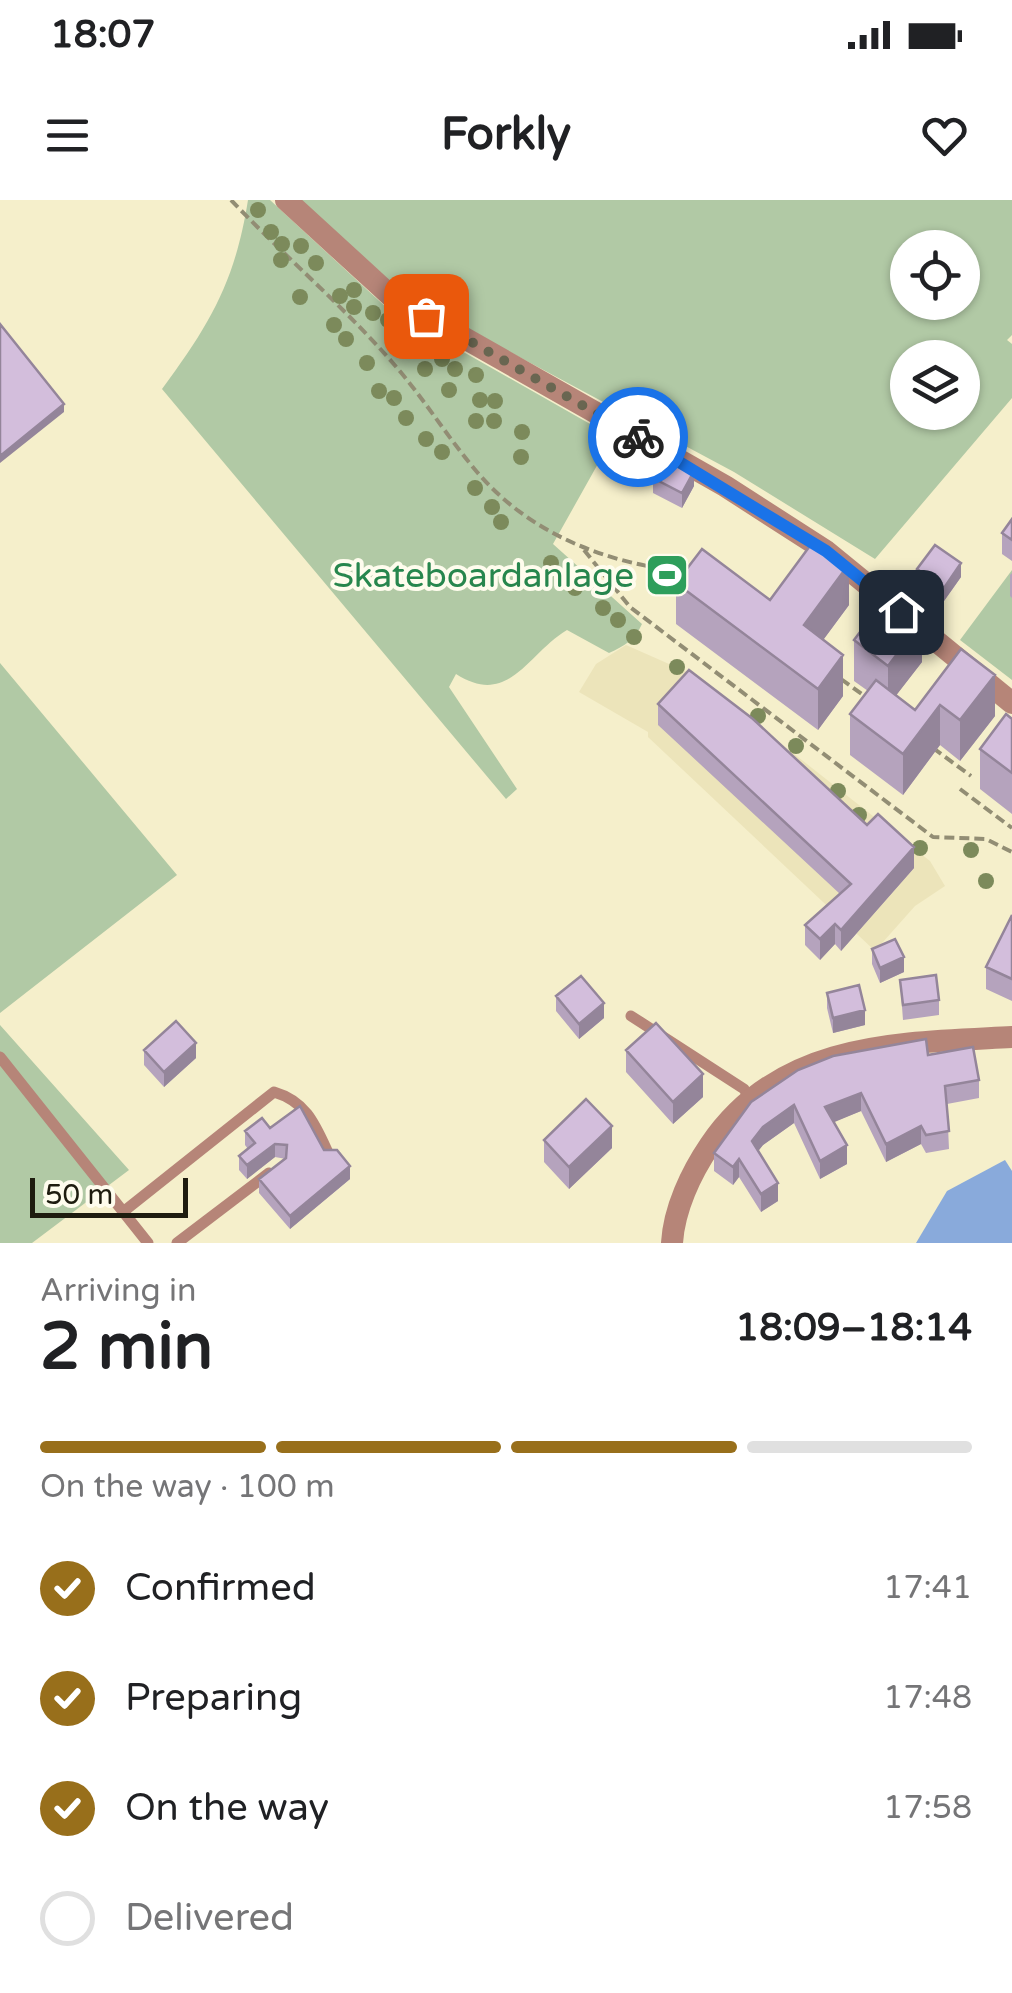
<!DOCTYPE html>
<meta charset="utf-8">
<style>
body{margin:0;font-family:"Varela Round",sans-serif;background:#f6f6f6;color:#202124;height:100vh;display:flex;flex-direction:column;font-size:38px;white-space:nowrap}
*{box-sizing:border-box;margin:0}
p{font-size:32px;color:#757577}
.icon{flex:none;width:55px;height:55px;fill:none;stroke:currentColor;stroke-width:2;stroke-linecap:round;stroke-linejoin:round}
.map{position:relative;height:1043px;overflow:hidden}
.drawer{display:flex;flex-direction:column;background:#fff;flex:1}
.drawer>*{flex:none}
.tools{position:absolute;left:890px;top:30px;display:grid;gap:20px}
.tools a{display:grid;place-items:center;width:90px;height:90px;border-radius:50%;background:#fff;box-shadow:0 2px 8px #0004;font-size:50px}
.scale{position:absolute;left:30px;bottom:25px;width:158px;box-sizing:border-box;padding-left:10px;border:5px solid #1e1c0f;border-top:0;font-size:28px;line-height:35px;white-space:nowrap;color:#1e1c0f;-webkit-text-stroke:8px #fefced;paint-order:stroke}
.pin{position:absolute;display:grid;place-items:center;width:85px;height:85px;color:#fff;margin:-42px;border-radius:20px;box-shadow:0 5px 15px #0006}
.courier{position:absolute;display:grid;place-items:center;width:100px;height:100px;margin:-50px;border:8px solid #1a73e8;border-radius:50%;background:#fff;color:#222;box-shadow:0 2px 12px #0007}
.head em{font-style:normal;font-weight:700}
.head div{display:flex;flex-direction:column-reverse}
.head{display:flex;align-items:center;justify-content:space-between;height:170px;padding:0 40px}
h1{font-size:65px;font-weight:700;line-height:75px}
.bar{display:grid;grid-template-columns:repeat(4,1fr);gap:15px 10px;align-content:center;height:120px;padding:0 40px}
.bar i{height:12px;border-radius:8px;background:#e0e0e0}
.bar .active{background:#986f1b}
.bar p{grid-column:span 4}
ol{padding:0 40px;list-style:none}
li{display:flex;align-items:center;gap:30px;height:110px}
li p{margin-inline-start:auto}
li .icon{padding:10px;border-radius:50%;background:#986f1b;color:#fff;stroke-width:4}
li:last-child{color:#757577}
li i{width:55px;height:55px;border:5px solid #e0e0e0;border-radius:50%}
.status{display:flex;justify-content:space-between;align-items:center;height:70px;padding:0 50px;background:#fff;direction:ltr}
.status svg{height:28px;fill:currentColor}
header{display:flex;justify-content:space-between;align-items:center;height:130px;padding:0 40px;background:#fff;font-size:45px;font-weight:700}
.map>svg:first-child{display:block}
.built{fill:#ece4ba}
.green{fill:#b1c9a5;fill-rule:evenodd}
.water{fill:#89aadb}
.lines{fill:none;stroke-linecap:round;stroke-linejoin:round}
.path{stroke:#928d74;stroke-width:4;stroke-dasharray:10 5;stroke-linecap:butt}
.service{stroke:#b68578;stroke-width:11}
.minor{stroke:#b68578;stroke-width:22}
.tree{fill:#7c8a5b}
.wall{fill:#b5a3bd}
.shaded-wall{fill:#94859a}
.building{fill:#d3bedc;stroke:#94859a;stroke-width:2.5}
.done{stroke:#696651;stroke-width:10;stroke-dasharray:0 18}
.route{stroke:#1a73e8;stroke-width:12}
.labels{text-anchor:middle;stroke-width:8;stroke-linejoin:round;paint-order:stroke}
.leisure-label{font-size:35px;fill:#27864d;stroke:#fefced;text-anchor:end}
</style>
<div class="status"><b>18:07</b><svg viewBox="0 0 49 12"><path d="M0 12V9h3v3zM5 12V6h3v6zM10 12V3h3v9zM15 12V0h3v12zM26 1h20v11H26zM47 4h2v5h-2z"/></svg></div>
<header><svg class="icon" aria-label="menu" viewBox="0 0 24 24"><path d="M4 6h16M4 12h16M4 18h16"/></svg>Forkly<svg class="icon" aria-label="heart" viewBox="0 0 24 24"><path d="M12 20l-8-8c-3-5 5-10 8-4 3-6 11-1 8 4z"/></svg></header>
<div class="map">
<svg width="1012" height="1043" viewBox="0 0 1012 1043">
<rect width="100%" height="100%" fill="#f5efcb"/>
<path class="built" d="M626,445l68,30 236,186 15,25 -30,20 -40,45 -227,-214v-5l-69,-40 17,-28z"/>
<path class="green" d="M248,0h22l118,109 225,128 -60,107 89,80c-7,16 -18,22 -33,29l-42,-23c-40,24 -58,78 -111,44l-7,13 68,102 -11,10 -344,-410c48,-65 73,-107 86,-189z
M300,0h712v135l-5,5 5,4v54l-137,161 -141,-87 -342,-183zM908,48h54v54h-54zM908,158h54v54h-54z
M1012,370v110l-52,-40z
M0,463l177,212 -177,138z
M0,825l129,145 -97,73h-32z"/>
<path class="water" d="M1005,960l7,11v72h-96l31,-52z"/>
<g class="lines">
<path class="path" d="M231,0c54,57 116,109 167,169 28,33 51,70 79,103 54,63 129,91 209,100
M584,350l46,57 303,230 53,2 26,13
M841,479l25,18
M933,548l38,28
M960,589l52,39"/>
<path class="service" d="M631,816l113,73 6,10
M0,857l148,186
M123,1012l151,-120c34,10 42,35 56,65
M177,1043l92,-70"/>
<path class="minor" d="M286,0l106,97 333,189 101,65 186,152
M672,1043c2,-34 19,-70 38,-98 70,-104 189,-102 302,-108"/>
</g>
<g class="tree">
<circle cx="258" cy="10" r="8"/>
<circle cx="271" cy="32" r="8"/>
<circle cx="282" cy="44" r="8"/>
<circle cx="301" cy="46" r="8"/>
<circle cx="281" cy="60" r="8"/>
<circle cx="316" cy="63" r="8"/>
<circle cx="354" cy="90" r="8"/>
<circle cx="340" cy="96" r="8"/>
<circle cx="300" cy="97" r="8"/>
<circle cx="354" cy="107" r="8"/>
<circle cx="373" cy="113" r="8"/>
<circle cx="388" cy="120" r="8"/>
<circle cx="334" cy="125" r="8"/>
<circle cx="407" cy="135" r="8"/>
<circle cx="346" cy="139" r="8"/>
<circle cx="425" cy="143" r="8"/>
<circle cx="442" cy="159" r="8"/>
<circle cx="367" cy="163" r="8"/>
<circle cx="425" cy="169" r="8"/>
<circle cx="455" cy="169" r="8"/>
<circle cx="476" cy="175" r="8"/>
<circle cx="449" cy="190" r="8"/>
<circle cx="379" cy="191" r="8"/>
<circle cx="394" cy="198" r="8"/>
<circle cx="480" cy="200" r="8"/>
<circle cx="495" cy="201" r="8"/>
<circle cx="406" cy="218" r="8"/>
<circle cx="476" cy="221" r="8"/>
<circle cx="494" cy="221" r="8"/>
<circle cx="522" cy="232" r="8"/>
<circle cx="426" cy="239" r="8"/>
<circle cx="442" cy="252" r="8"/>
<circle cx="521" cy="257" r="8"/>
<circle cx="475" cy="288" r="8"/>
<circle cx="492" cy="307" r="8"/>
<circle cx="501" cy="322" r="8"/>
<circle cx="551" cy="363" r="8"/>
<circle cx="575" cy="388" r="8"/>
<circle cx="603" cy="408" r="8"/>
<circle cx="618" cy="420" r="8"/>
<circle cx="634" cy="437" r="8"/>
<circle cx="677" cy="467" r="8"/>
<circle cx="758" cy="516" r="8"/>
<circle cx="796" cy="546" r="8"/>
<circle cx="838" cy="591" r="8"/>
<circle cx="859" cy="615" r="8"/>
<circle cx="920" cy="648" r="8"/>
<circle cx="971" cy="650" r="8"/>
<circle cx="986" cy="681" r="8"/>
</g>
<path class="wall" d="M653,278l41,8 -12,22 -29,-15z
M1012,319v42l-10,-7v-21z
M917,369l44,8 -17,24 -27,-18z
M1012,373v25l-2,-2v-21z
M676,383l94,17 79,5 -26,35 20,56 -25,34 -142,-106z
M854,440l68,22 -26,33 19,15 46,-61 34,67 -35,45 -20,-16 -37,50 -53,-40v-41l18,-23 -14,-10z
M658,504l256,164 -73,83 -6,-7 -15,16 -15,-15v-20l35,-31 -182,-169z
M1012,519v95l-32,-25v-40z
M1012,715v86l-26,-12v-22z
M872,749l32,23 -24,11 -8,-19z
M900,780l39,20v15l-36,5z
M827,793l38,32 -32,8 -6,-25z
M556,796l48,22 -25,21 -23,-28z
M144,850l52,8 -32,29 -20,-22z
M626,850l77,47 -30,27 -47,-52z
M928,855l51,25v18l-32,6 2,45 -23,4 -5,-9 -35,18 -25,-51 -28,11 14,42 -27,15 -26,-56 -31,22 -5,6 20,50 -17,11 -22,-35 -6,8 -19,-14v-18l37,-51z
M270,928l54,22 26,29 -60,50 -31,-36v-14l27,-20 -11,-2 -28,22 -8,-9v-14l9,-7 -3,-4v-14z
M544,940l68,8 -43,41 -25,-27z"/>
<path class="shaded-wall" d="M64,204v8l-64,51v-7z
M694,271v15l-12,22v-15z
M961,363v14l-17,24v-13z
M849,364v41l-45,61v-41z
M922,421v41l-34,44v-40z
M843,455v41l-25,34v-41z
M995,475v41l-35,45v-41z
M940,505v40l-37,50v-41z
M914,647v21l-73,83v-21z
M835,724v20l-15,16v-21z
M904,757v15l-24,11v-15z
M604,803v15l-25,21v-15z
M865,810v15l-32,8v-15z
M196,843v15l-32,29v-15z
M703,874v23l-30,27v-22z
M861,893v18l-36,15v-19z
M794,905v18l-31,22 -11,14v-18l11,-14z
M612,926v22l-43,41v-22z
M921,926v18l-35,18v-18z
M275,944v13l-28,22v-14z
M847,945v19l-27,15v-18z
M739,959v18l-6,8v-18z
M350,966v13l-60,50v-13z
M778,983v18l-17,11v-18z"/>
<path class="building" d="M0,124l64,80 -64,52z
M665,255l29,16 -12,22 -29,-15z
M1012,319v21l-10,-7z
M815,339l34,25 -45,61 39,30 -25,34 -142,-106 26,-34 68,51z
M935,345l26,18 -17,25 -27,-19z
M888,395l34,26 -34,45 -34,-26z
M961,449l34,26 -35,45 -20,-15 -37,49 -53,-40 26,-34 39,30z
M689,470l64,49 114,106 11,-11 36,33 -73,83 -6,-6 -15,15 -15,-14 46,-41 -193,-180z
M1006,514l6,5v54l-32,-24z
M1012,715v64l-26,-12z
M895,739l9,18 -24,11 -8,-19z
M936,775l3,25 -36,5 -3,-25z
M581,776l23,27 -25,21 -23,-28z
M859,785l6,25 -32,8 -6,-25z
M176,821l20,22 -32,29 -20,-22z
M656,823l47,51 -30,28 -47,-52z
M926,839l2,16 45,-8 6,33 -34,6 4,45 -23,4 -5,-9 -35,18 -25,-51 -36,14 22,38 -27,16 -26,-56 -31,22 -11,14 26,42 -17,11 -22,-35 -6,8 -19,-14 37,-51 47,-32 35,-14z
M586,899l26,27 -43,41 -25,-27z
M300,906l24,44h13l13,16 -60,50 -31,-37 27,-21 1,-13 -12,-1 -28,21 -8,-9 16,-13 -10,-12 17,-13 8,10z"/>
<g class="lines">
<path class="done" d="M426,116l212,121"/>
<path class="route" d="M638,237l188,114 75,61"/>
</g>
<defs>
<g id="stadium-square" transform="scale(2.25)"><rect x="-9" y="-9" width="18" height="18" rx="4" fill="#2e9e5b" stroke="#fefced"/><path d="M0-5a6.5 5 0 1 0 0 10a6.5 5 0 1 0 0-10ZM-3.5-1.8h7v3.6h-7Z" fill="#fff"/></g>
</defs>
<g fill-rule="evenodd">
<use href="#stadium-square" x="667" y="375"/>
</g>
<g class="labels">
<g class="leisure-label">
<text x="634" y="387">Skateboardanlage</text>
</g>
</g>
</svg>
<div class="tools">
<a><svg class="icon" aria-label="locate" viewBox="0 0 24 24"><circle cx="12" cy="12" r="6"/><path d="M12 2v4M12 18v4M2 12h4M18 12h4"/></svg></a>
<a><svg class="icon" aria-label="layers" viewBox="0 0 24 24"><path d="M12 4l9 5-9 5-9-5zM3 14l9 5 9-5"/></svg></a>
</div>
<div class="scale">50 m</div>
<div class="pin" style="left:426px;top:116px;background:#ea580c"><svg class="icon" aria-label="bag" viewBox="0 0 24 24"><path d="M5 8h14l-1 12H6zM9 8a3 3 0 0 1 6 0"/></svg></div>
<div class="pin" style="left:901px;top:412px;background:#1f2937"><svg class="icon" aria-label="home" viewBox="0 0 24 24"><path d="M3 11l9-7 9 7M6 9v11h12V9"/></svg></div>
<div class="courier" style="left:638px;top:237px"><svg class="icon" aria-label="bike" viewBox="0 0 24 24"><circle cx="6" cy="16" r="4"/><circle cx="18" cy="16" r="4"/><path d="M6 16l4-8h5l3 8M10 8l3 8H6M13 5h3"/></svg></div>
</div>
<section class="drawer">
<div class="head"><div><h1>2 min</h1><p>Arriving in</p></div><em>18:09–18:14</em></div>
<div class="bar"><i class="active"></i><i class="active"></i><i class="active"></i><i></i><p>On the way · 100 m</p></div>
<ol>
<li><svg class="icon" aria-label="check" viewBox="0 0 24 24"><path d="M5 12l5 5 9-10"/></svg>Confirmed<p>17:41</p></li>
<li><svg class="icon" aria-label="check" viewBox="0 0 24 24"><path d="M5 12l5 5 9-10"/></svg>Preparing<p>17:48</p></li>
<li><svg class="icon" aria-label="check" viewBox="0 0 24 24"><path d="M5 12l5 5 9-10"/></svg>On the way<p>17:58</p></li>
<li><i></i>Delivered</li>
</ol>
</section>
